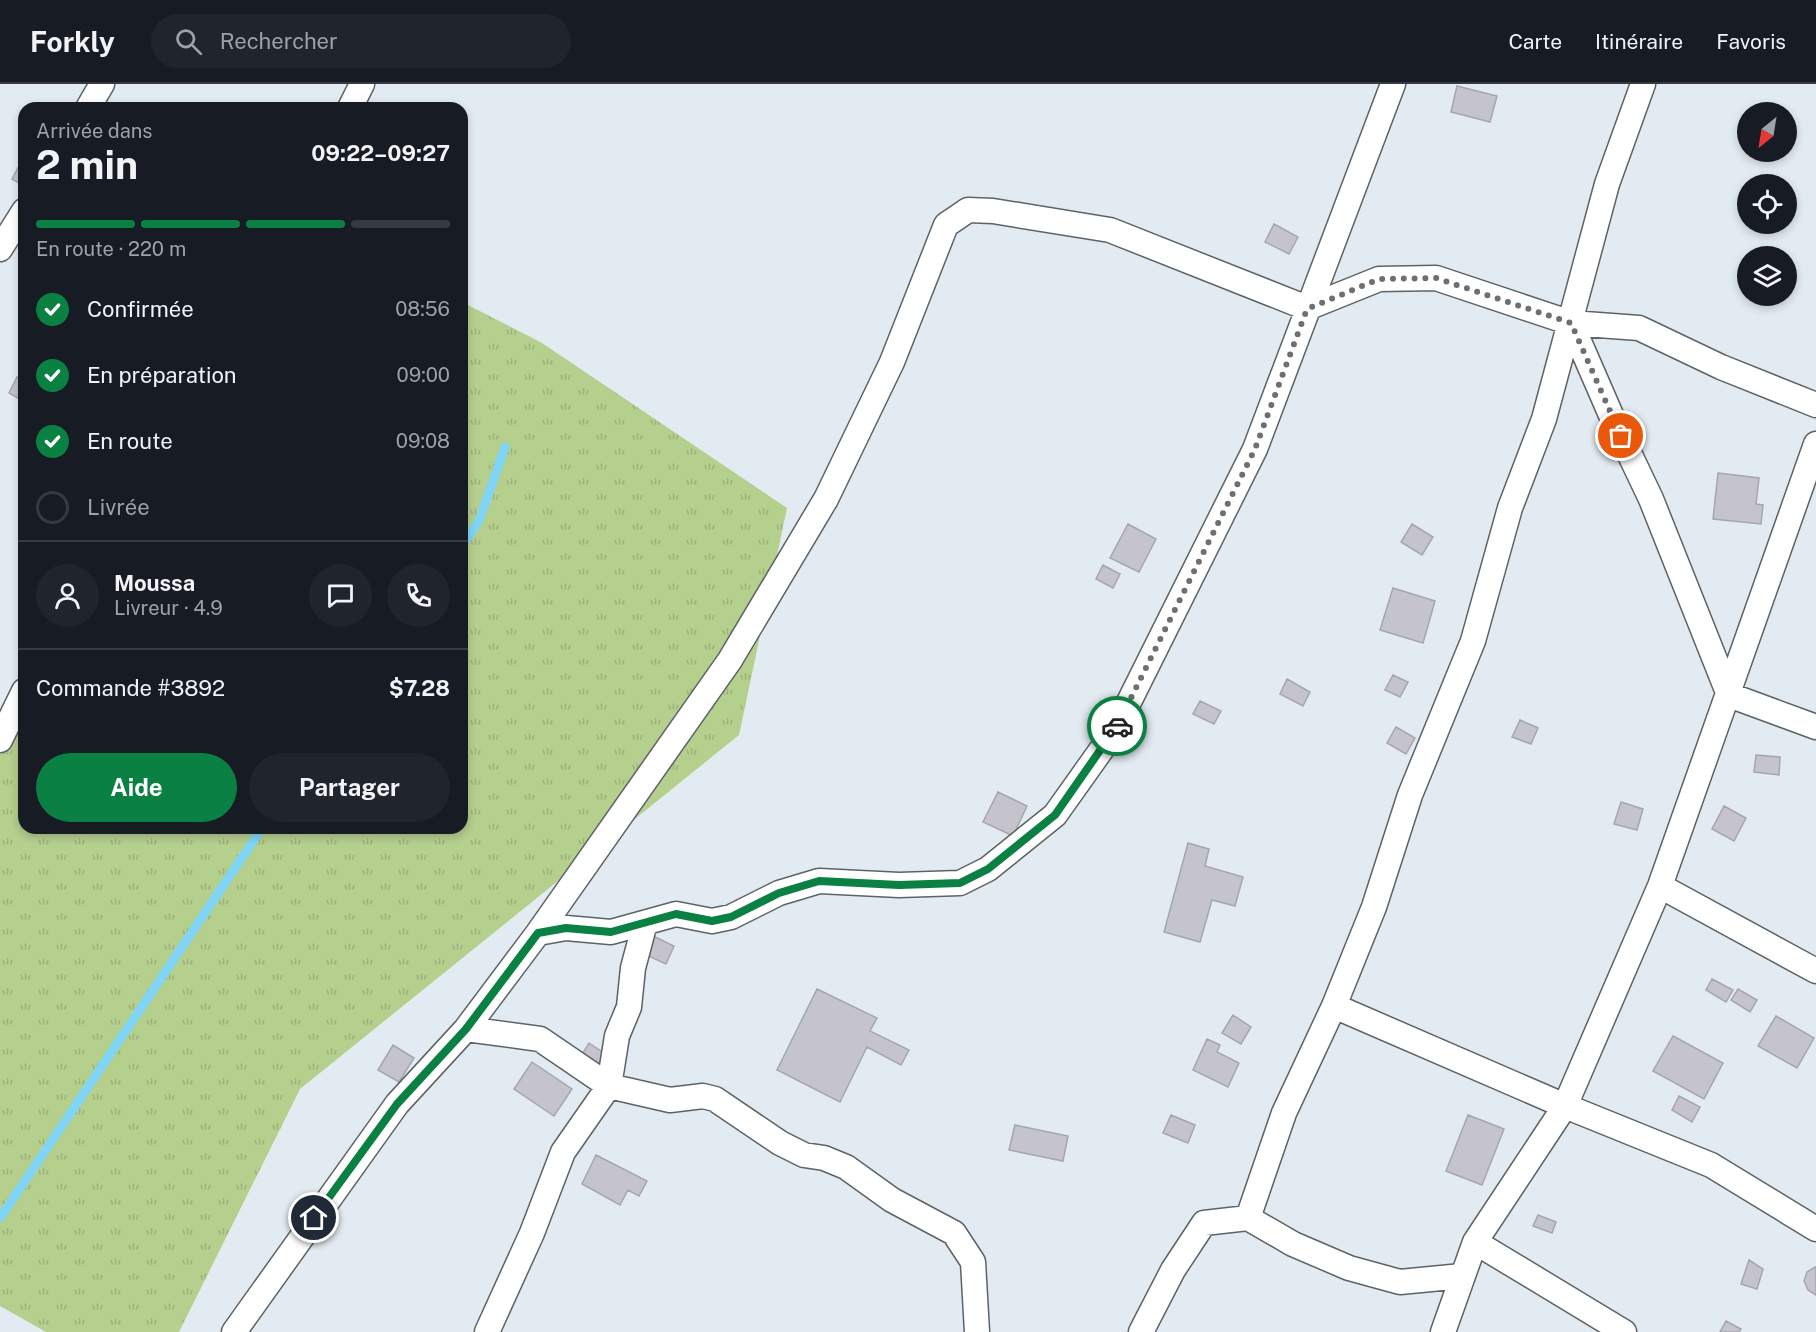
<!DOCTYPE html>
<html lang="fr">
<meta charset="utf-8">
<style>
body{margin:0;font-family:"Public Sans",sans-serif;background:#20242c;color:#f1f3f6;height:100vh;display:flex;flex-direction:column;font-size:22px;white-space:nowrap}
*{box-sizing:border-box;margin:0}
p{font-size:20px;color:#9ea1a6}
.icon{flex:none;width:33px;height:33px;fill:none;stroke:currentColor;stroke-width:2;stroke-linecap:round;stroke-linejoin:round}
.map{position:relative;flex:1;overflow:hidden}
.side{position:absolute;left:18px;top:18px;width:450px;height:732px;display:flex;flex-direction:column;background:#171b24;border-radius:18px;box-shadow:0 3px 9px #0003}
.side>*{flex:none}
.needle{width:39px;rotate:210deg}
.tools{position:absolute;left:1737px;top:18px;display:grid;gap:12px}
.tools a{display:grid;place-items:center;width:60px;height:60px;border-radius:50%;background:#171b24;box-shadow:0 3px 9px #0003;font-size:30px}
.pin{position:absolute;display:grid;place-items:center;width:51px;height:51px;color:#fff;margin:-26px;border:3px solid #fff;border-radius:50%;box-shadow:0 2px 6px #0007}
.courier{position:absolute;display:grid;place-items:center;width:60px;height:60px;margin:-30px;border:4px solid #0b8043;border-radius:50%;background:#fff;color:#222;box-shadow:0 2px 8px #0007}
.head em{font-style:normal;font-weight:700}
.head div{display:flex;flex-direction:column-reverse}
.head{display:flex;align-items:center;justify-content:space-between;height:102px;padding:0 18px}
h1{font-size:39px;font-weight:700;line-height:45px}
.bar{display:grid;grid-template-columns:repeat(4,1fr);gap:9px 6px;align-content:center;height:72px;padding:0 18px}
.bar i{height:8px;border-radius:4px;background:#363941}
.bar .current{background:#0b8043}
.bar p{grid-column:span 4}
.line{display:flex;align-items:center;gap:15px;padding:0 18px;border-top:2px solid #363941}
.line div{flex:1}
.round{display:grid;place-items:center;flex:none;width:63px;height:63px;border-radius:32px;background:#20242c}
ol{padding:0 18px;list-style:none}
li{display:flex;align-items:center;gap:18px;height:66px}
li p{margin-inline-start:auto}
li .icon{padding:6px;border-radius:50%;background:#0b8043;color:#fff;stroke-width:4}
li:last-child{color:#9ea1a6}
li i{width:33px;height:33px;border:3px solid #363941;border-radius:50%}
.action{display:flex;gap:12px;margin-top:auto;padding:12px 18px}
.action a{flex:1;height:69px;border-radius:36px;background:#0b8043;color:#fff;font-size:24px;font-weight:700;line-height:69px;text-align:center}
.action a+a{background:#20242c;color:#f1f3f6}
header{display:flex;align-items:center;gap:36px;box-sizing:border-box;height:84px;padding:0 30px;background:#171b24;border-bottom:2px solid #363941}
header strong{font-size:28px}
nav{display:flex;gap:33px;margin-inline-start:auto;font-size:21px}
.search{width:420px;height:54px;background:#20242c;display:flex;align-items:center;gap:15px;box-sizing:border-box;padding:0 21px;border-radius:33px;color:#9ea1a6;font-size:22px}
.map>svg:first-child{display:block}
.grass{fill:url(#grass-tufts)}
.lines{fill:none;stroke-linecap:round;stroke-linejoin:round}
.stream{stroke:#80d4f6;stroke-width:9}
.building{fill:#c5c3cb;stroke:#a7a5ad;stroke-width:1.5}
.street-casing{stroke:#5c6368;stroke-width:27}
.street{stroke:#fff;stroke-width:24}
.done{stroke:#6b7073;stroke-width:6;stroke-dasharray:0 10.8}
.route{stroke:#0b8043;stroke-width:8}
</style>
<header>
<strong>Forkly</strong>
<div class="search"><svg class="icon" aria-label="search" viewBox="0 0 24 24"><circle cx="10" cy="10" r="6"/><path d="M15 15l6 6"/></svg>Rechercher</div>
<nav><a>Carte</a><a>Itinéraire</a><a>Favoris</a></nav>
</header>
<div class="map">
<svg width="1816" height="1248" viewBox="0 0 1816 1248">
<defs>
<pattern id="grass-tufts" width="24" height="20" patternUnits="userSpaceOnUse" patternTransform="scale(1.5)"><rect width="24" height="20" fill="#b5cf8d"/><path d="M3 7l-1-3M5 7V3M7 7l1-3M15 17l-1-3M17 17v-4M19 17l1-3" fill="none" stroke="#9cb27a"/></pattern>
</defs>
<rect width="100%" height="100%" fill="#e3ebf2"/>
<path class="grass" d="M462,218l80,41 245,165 -48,227 -439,354 -121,243h-133l-46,-26v-556l24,-44v122h438z"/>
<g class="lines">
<path class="stream" d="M462,462l17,-25 26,-74
M0,1134l262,-390"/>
</g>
<path class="building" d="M1457,2l40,10 -7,26 -39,-10z
M19,82l5,3v17l-12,-7z
M1274,140l24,13 -9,17 -24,-12z
M17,293l7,4 -3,19 -12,-7z
M1718,389l41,5 -3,26 7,1 -2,19 -48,-5z
M1128,440l28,15 -17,33 -29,-14z
M1412,440l21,13 -11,18 -21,-13z
M1103,481l17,9 -7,14 -17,-9z
M1393,504l42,13 -12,42 -43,-13z
M1393,591l15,7 -8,15 -15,-7z
M1287,595l23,13 -7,14 -23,-12z
M1200,617l21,10 -7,13 -21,-10z
M1520,636l18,8 -7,16 -19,-7z
M1396,643l19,11 -9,16 -19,-11z
M1756,671l24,2 -1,18 -25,-3z
M998,708l29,14 -14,30 -30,-14z
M1621,718l22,7 -6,21 -23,-6z
M1724,722l22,12 -12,23 -22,-12z
M1188,759l21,6 -4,17 38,11 -8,29 -23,-6 -12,42 -36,-10z
M653,852l21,10 -8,18 -22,-10z
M1712,895l21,11 -7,12 -20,-12z
M817,905l60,29 -7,13 39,19 -8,15 -34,-18 -27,55 -63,-32z
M1738,905l19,11 -7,12 -19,-12z
M1233,931l18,12 -10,17 -19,-11z
M1776,932l38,22 -17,30 -39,-22z
M1673,952l50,27 -19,36 -51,-28z
M1207,955l13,6 -3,7 22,11 -11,24 -35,-17z
M589,959l21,14 -8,13 -21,-14z
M393,961l21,13 -15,24 -21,-12z
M532,978l40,27 -18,27 -40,-27z
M1679,1012l21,11 -8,15 -20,-12z
M1171,1031l24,10 -7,18 -25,-10z
M1468,1031l36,14 -22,56 -36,-14z
M1015,1041l53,11 -5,25 -54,-11z
M596,1071l51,26 -8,15 -11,-6 -8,15 -38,-21z
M1538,1131l18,7 -4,11 -19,-7z
M1749,1176l14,9 -6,20 -16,-5z
M1815,1183h1v28l-8,-5 -4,-9 3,-9z
M1726,1237l15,8 -2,3h-19z"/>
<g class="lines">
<g class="street-casing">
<path id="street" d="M88,24l14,-24
M350,24l12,-24
M0,165l24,-38
M1571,239l40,92 40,84 78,196 87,32
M0,656l24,-49
M1660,802l156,85
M538,849l28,-5 45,4 65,-18 36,7 19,-4 48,-24 40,-12 80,4 61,-2 28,-14 67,-54 59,-83 141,-283 138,-365
M1334,922l231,100 146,59 105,64
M466,945l74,10 69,47 61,14 33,-4 12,3 65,44 24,12 20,3 22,9 46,33 62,33 19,29 4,70
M1248,1134l45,26 56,24 51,14 62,-6
M1475,1158l149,90
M234,1248l163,-228 69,-75 72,-96 192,-273 96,-161 66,-137 54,-137 22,-15 25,1 117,19 197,78 72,-29 57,-1 135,45 68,5 82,39 95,38
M487,1248l45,-99 31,-81 46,-66 8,-50 12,-29 4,-39 12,-45
M1141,1248l32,-62 31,-47 44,-5 36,-105 50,-107 40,-99 36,-112 63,-154 37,-133 34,-89 63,-235 36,-100
M1443,1248l32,-90 90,-136 95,-220 156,-442"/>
</g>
<use href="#street" class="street"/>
</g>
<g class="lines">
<path class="done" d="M1117,642l138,-277 52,-140 72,-30 57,-1 135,45 50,113"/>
<path class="route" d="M314,1134l83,-114 69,-75 72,-96 28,-5 45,4 65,-18 36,7 19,-4 48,-24 40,-12 80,4 61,-2 28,-14 67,-54 62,-89"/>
</g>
</svg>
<div class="tools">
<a><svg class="needle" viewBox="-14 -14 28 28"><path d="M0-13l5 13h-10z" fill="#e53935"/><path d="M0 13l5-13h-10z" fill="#9ea1a6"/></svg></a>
<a><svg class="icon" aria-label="locate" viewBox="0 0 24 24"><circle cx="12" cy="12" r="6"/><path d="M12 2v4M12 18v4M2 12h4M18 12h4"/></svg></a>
<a><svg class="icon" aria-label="layers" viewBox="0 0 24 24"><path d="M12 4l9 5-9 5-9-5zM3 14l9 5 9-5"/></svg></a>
</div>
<div class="pin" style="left:1621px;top:352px;background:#ea580c"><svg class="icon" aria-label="bag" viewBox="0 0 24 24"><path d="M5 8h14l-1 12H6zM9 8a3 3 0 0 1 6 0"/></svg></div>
<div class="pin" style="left:314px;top:1134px;background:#1f2937"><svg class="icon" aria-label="home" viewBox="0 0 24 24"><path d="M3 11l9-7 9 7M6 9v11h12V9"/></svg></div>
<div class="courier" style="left:1117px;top:642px"><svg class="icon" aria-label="car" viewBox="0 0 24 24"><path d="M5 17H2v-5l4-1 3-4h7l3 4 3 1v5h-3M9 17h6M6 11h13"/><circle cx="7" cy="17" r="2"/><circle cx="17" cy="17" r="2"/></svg></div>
<section class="side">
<div class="head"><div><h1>2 min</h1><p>Arrivée dans</p></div><em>09:22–09:27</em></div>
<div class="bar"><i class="current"></i><i class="current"></i><i class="current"></i><i></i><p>En route · 220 m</p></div>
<ol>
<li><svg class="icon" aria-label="check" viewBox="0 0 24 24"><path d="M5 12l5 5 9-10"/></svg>Confirmée<p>08:56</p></li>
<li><svg class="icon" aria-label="check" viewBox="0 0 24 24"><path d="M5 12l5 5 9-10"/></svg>En préparation<p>09:00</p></li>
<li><svg class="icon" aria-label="check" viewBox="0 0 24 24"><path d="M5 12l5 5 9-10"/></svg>En route<p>09:08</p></li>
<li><i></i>Livrée</li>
</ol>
<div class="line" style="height:108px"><a class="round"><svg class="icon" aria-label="person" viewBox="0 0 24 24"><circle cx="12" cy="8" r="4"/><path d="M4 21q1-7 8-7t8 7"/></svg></a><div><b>Moussa</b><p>Livreur · 4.9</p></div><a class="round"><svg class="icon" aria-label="chat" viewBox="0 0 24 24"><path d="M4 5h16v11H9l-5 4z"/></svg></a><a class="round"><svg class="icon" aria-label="phone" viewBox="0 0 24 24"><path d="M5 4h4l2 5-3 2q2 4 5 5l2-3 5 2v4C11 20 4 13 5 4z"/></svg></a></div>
<div class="line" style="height:78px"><div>Commande #3892</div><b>$7.28</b></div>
<div class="action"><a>Aide</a><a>Partager</a></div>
</section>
</div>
